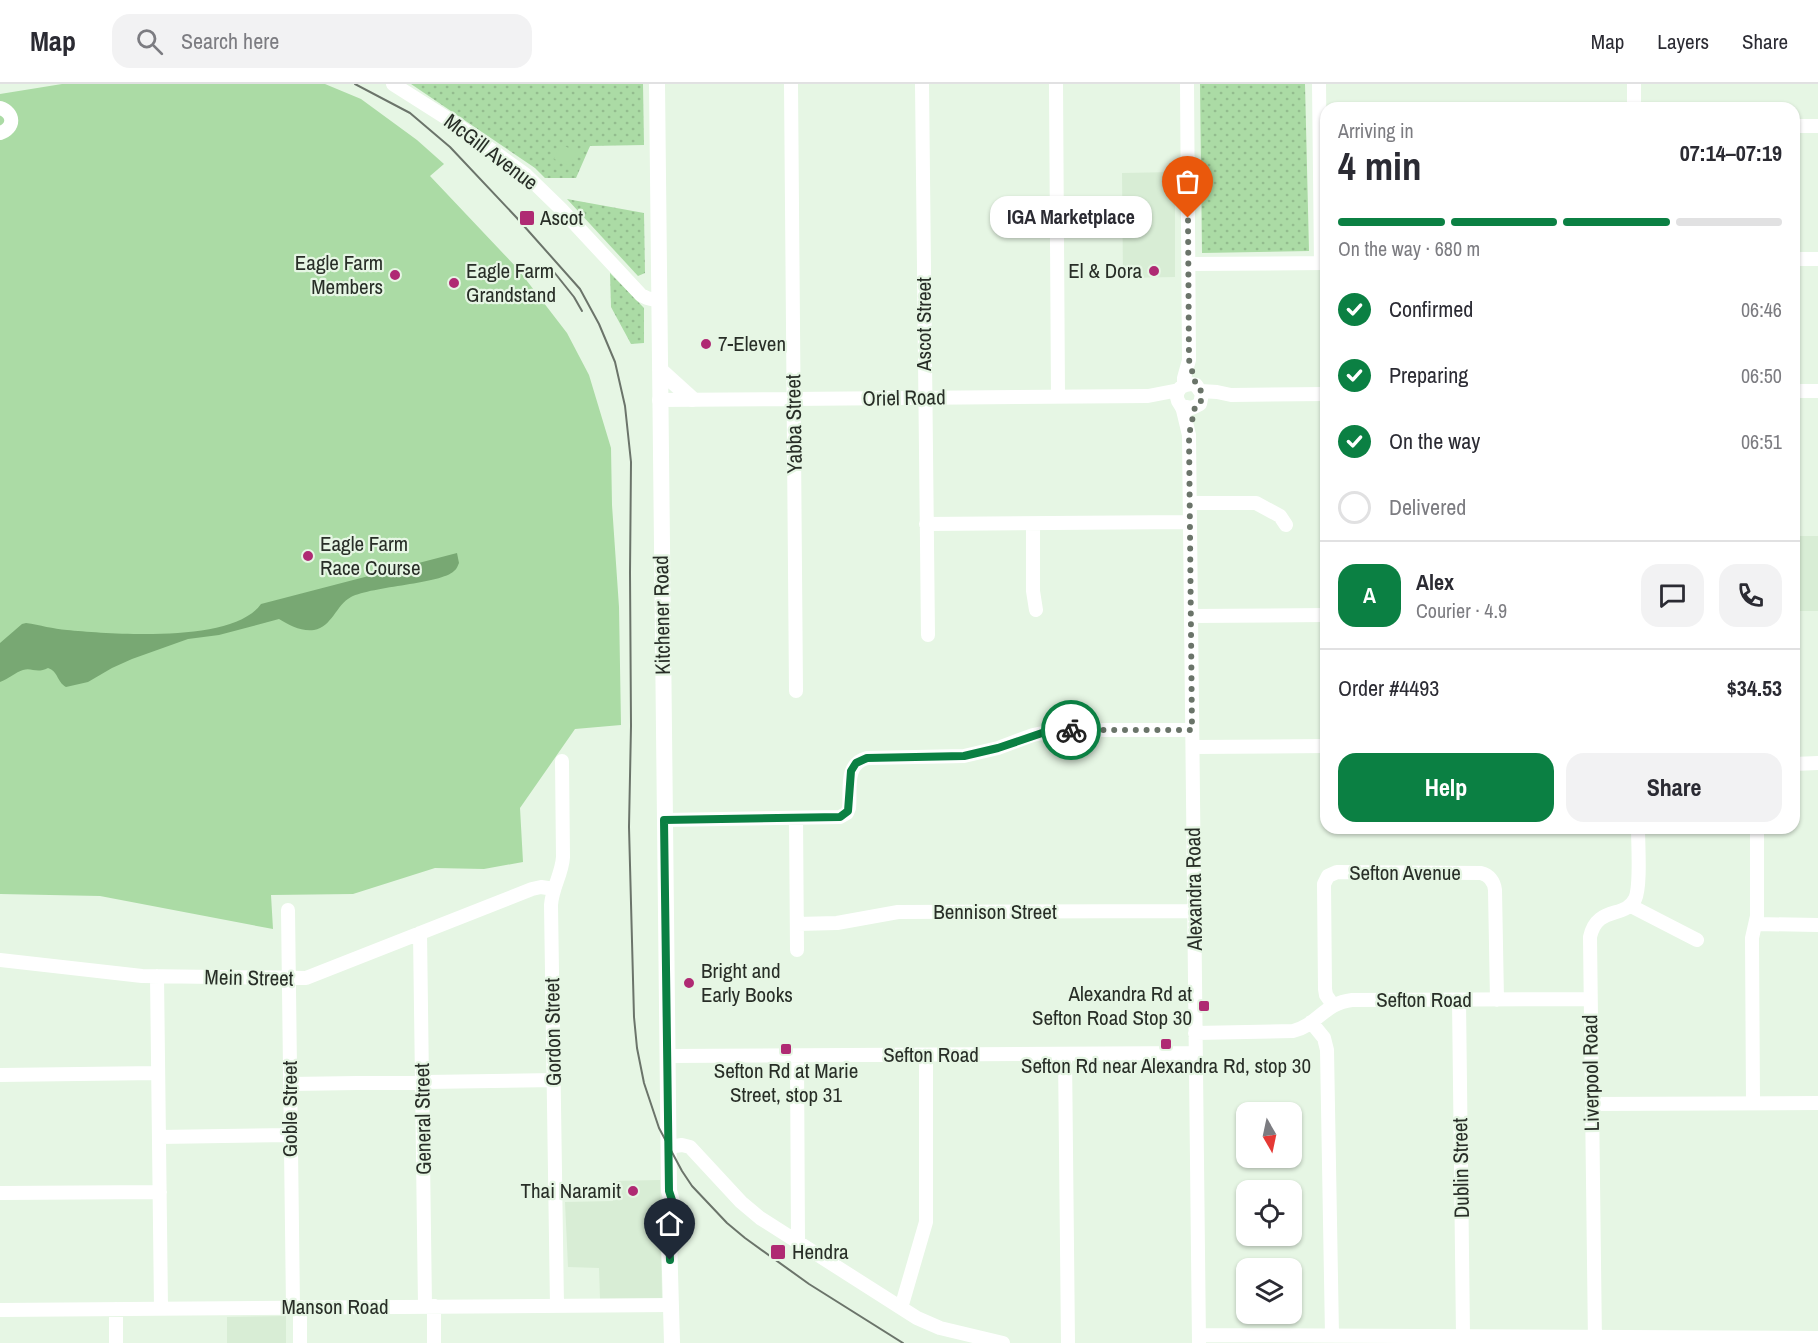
<!DOCTYPE html>
<meta charset="utf-8">
<style>
body{margin:0;font-family:"Archivo Narrow",sans-serif;background:#f2f2f3;color:#2b2b33;height:100vh;display:flex;flex-direction:column;font-size:22px;white-space:nowrap}
*{box-sizing:border-box;margin:0}
p{font-size:20px;color:#7c7c81}
.icon{flex:none;width:33px;height:33px;fill:none;stroke:currentColor;stroke-width:2;stroke-linecap:round;stroke-linejoin:round}
.map{position:relative;flex:1;overflow:hidden}
.side{position:absolute;left:1320px;top:18px;width:480px;height:732px;display:flex;flex-direction:column;background:#fff;border-radius:18px;box-shadow:0 2px 4px #0004}
.side>*{flex:none}
.needle{width:39px;rotate:171deg}
.controls{position:absolute;left:1236px;top:1018px;display:grid;gap:12px}
.controls a{display:grid;place-items:center;width:66px;height:66px;border-radius:12px;background:#fff;box-shadow:0 2px 4px #0004;font-size:30px}
.pin{position:absolute;display:grid;place-items:center;width:51px;height:51px;color:#fff;margin:-62px -26px;border-radius:50% 50% 50% 0;rotate:-45deg;box-shadow:0 0 6px #0007}
.pin .icon{rotate:45deg}
.courier{position:absolute;display:grid;place-items:center;width:60px;height:60px;margin:-30px;border:4px solid #0b8043;border-radius:50%;background:#fff;color:#222;box-shadow:0 2px 8px #0007}
.bubble{position:absolute;height:42px;border-radius:18px;background:#fff;box-shadow:0 2px 4px #0004;font-size:20px;font-weight:800;line-height:42px;text-align:center}
.overview em{font-style:normal;font-weight:800}
.overview div{display:flex;flex-direction:column-reverse}
.overview{display:flex;align-items:center;justify-content:space-between;height:102px;padding:0 18px}
h1{font-size:39px;font-weight:800;line-height:45px}
.bar{display:grid;grid-template-columns:repeat(4,1fr);gap:9px 6px;align-content:center;height:72px;padding:0 18px}
.bar i{height:8px;border-radius:4px;background:#e1e1e2}
.bar .selected{background:#0b8043}
.bar p{grid-column:span 4}
.line{display:flex;align-items:center;gap:15px;padding:0 18px;border-top:2px solid #e1e1e2}
.line div{flex:1}
.round{display:grid;place-items:center;flex:none;width:63px;height:63px;border-radius:18px;background:#f2f2f3}
ol{padding:0 18px;list-style:none}
li{display:flex;align-items:center;gap:18px;height:66px}
li p{margin-inline-start:auto}
li .icon{padding:6px;border-radius:50%;background:#0b8043;color:#fff;stroke-width:4}
li:last-child{color:#7c7c81}
li i{width:33px;height:33px;border:3px solid #e1e1e2;border-radius:50%}
.action{display:flex;gap:12px;margin-top:auto;padding:12px 18px}
.action a{flex:1;height:69px;border-radius:18px;background:#0b8043;color:#fff;font-size:24px;font-weight:800;line-height:69px;text-align:center}
.action a+a{background:#f2f2f3;color:#2b2b33}
header{display:flex;align-items:center;gap:36px;box-sizing:border-box;height:84px;padding:0 30px;background:#fff;border-bottom:2px solid #e1e1e2}
header strong{font-size:28px}
nav{display:flex;gap:33px;margin-inline-start:auto;font-size:21px}
.search{width:420px;height:54px;background:#f2f2f3;display:flex;align-items:center;gap:15px;box-sizing:border-box;padding:0 21px;border-radius:18px;color:#7c7c81;font-size:22px}
.map>svg:first-child{display:block}
.built{fill:#d8edd5}
.park{fill:url(#park-dots)}
.pitch{fill:#abdba5}
.water{fill:#78a873}
.lines{fill:none;stroke-linecap:round;stroke-linejoin:round}
.minor{stroke:#fff;stroke-width:14}
.major{stroke:#fff;stroke-width:16}
.rail{stroke:#6b746a;stroke-width:2}
.done{stroke:#6a7469;stroke-width:6;stroke-dasharray:0 10.8}
.route{stroke:#0b8043;stroke-width:8}
.poi-dot{fill:#af2a73;stroke:#e6f6e4;stroke-width:2}
.labels{text-anchor:middle;stroke-width:4.5;stroke-linejoin:round;paint-order:stroke}
.street-label{font-size:21px;fill:#282e27;stroke:#e6f6e4}
.poi-label{font-size:21px;fill:#282e27;stroke:#e6f6e4;text-anchor:start}
</style>
<header>
<strong>Map</strong>
<div class="search"><svg class="icon" aria-label="search" viewBox="0 0 24 24"><circle cx="10" cy="10" r="6"/><path d="M15 15l6 6"/></svg>Search here</div>
<nav><a>Map</a><a>Layers</a><a>Share</a></nav>
</header>
<div class="map">
<svg width="1818" height="1259" viewBox="0 0 1818 1259">
<defs>
<pattern id="park-dots" width="8" height="8" patternUnits="userSpaceOnUse" patternTransform="scale(1.5)"><rect width="8" height="8" fill="#abdba5"/><path d="M2 2h.1M6 6h.1" fill="none" stroke="#93bc8e" stroke-width="1.8" stroke-linecap="round"/></pattern>
</defs>
<rect width="100%" height="100%" fill="#e6f6e4"/>
<path class="built" d="M1175,88v105l-52,1 -1,-105z
M1794,452h24v75h-24z
M660,1096l2,119h-62l-1,-31 -31,-1 -3,-65 48,-1 -1,-20z
M286,1232v27h-59v-26z"/>
<path class="park" d="M411,0h232l1,61 -54,1 -14,32h-31l-10,-10z
M1200,0h105l4,167 -107,2z
M567,115l77,14 1,60 -7,3z
M610,189l34,35v35l-13,1 -20,-37z"/>
<path class="pitch" d="M62,0h263l36,15 56,41 27,24 -14,12 87,92 50,65 22,42 22,73 1,57 7,102 2,118 -46,4 -55,79 3,54 -39,7 -49,-1 -82,26 -82,1 2,34 -173,-33 -100,-2v-800z
M561,60l15,8 -6,14 -16,-7z"/>
<path class="water" d="M457,469l2,10c-1,2 -2,6 -5,8 -13,13 -81,15 -103,26 -15,8 -19,30 -37,33 -12,2 -25,-5 -35,-11l-60,16 -31,4 -56,20 -20,9 -24,14 -22,5c-9,-5 -8,-16 -18,-19 -12,6 -16,-1 -25,2 -7,2 -15,9 -23,12v-39l22,-19 4,-1c14,2 27,6 41,7 44,4 166,14 194,-26z"/>
<g class="lines">
<path class="minor" d="M393,0l63,40 70,51 35,34 80,86 6,3 12,3
M791,0l5,607
M922,0l6,551
M1056,0l2,312
M1319,0l2,179
M1634,0v24
M0,24c15,5 15,20 0,25
M1794,42h24
M1794,175h24
M1188,180l138,-1
M1184,301v-7l5,-18 -2,-276
M1201,307l16,1 14,3 95,-1
M1794,307h24
M659,316l489,-4 31,-6
M1182,322l10,2 8,-4 2,-10 -6,-9c-10,-3 -23,3 -18,16 2,3 4,6 5,9 2,8 4,17 6,25l10,908
M1190,419h66l24,13 6,9
M926,440l264,-2
M1033,440v67l3,19
M1191,532l135,-1
M1193,663l133,-1
M1794,680l24,-1
M796,734l1,132
M664,736l176,-3 7,-4 2,-5c2,-18 -5,-44 18,-50l97,-2 34,-8 35,-13 24,-5h135
M1631,822l66,34
M288,826l5,397
M797,840l40,-1 61,-11 296,-1
M1756,840l62,1
M420,849l5,373
M0,876l142,16 164,2 226,-89 9,-2 13,2
M157,892l4,332
M1459,916l4,336
M1333,921l-7,-10 -1,-6 -1,-105 4,-8 9,-4 144,1c8,2 13,8 14,17l2,110
M1311,938l13,16 3,12 5,285
M1195,949l98,-2c25,-6 31,-28 59,-31l238,-1
M1065,970l3,289
M668,972l527,-3
M797,972l1,186
M0,991l158,-2
M290,1000l265,-4
M1753,1019l-1,-165 5,-22v-88
M1592,1020l226,-1
M159,1053l131,-2
M668,1063l14,-2 8,2 51,55 19,16 157,100 23,10 63,15
M0,1109l160,-1
M434,1222v37
M557,1222l-6,-401c1,-17 11,-31 12,-48l-1,-96
M300,1223v36
M901,1224l25,-86v-167
M116,1225v34
M0,1226l671,-5
M1199,1251l619,3
M1595,1259l-5,-406c7,-32 35,-18 45,-38 6,-12 3,-55 3,-71"/>
<path class="major" d="M657,0l12,1107c5,14 5,32 0,46
M660,286l32,29
M666,1143l3,10 3,106"/>
<path class="rail" d="M355,0l55,29 40,34 66,70 64,72 19,35 16,38 10,44 6,56 -1,111 1,153 -2,101 5,190 3,31 7,35 15,45 23,43 10,15 35,37 18,15 64,46 94,59
M554,188l20,25 8,14"/>
</g>
<g class="lines">
<path class="done" d="M1071,646h121l-3,-295 6,-28 5,-3 2,-7 -1,-6 -5,-6 -7,-25 -1,-142"/>
<path class="route" d="M670,1176l-1,-23 3,-9v-28l-3,-9 -5,-371 176,-3 8,-6 3,-40 5,-8 11,-5 97,-2 34,-8 47,-16 26,-2"/>
</g>
<g class="poi-dot">
<rect x="519" y="126" width="16" height="16" rx="3"/>
<circle cx="1154" cy="187" r="6"/>
<circle cx="395" cy="191" r="6"/>
<circle cx="454" cy="199" r="6"/>
<circle cx="706" cy="260" r="6"/>
<circle cx="308" cy="472" r="6"/>
<circle cx="689" cy="899" r="6"/>
<rect x="1198" y="916" width="12" height="12" rx="3"/>
<rect x="1160" y="954" width="12" height="12" rx="3"/>
<rect x="780" y="959" width="12" height="12" rx="3"/>
<circle cx="633" cy="1107" r="6"/>
<rect x="770" y="1160" width="16" height="16" rx="3"/>
</g>
<g class="labels">
<g class="street-label">
<text transform="translate(491 68) rotate(37)" y="7">McGill Avenue</text>
<text transform="translate(924 240) rotate(-90)" y="7">Ascot Street</text>
<text transform="translate(904 314) rotate(-1)" y="7">Oriel Road</text>
<text transform="translate(794 340) rotate(-91)" y="7">Yabba Street</text>
<text transform="translate(662 531) rotate(-91)" y="7">Kitchener Road</text>
<text x="1405" y="796">Sefton Avenue</text>
<text transform="translate(1194 805) rotate(-91)" y="7">Alexandra Road</text>
<text x="995" y="835">Bennison Street</text>
<text transform="translate(249 894) rotate(1)" y="7">Mein Street</text>
<text x="1424" y="923">Sefton Road</text>
<text transform="translate(553 948) rotate(-91)" y="7">Gordon Street</text>
<text x="931" y="978">Sefton Road</text>
<text transform="translate(1591 989) rotate(-91)" y="7">Liverpool Road</text>
<text transform="translate(290 1025) rotate(-90)" y="7">Goble Street</text>
<text transform="translate(423 1035) rotate(-91)" y="7">General Street</text>
<text transform="translate(1461 1084) rotate(-91)" y="7">Dublin Street</text>
<text x="335" y="1230">Manson Road</text>
</g>
<g class="poi-label">
<text x="540" y="141">Ascot</text>
<text x="383" y="186" text-anchor="end">Eagle Farm<tspan x="383" dy="24">Members</tspan></text>
<text x="466" y="194">Eagle Farm<tspan x="466" dy="24">Grandstand</tspan></text>
<text x="1142" y="194" text-anchor="end">El &amp; Dora</text>
<text x="718" y="267">7-Eleven</text>
<text x="320" y="467">Eagle Farm<tspan x="320" dy="24">Race Course</tspan></text>
<text x="701" y="894">Bright and<tspan x="701" dy="24">Early Books</tspan></text>
<text x="1192" y="917" text-anchor="end">Alexandra Rd at<tspan x="1192" dy="24">Sefton Road Stop 30</tspan></text>
<text x="1166" y="989" text-anchor="middle">Sefton Rd near Alexandra Rd, stop 30</text>
<text x="786" y="994" text-anchor="middle">Sefton Rd at Marie<tspan x="786" dy="24">Street, stop 31</tspan></text>
<text x="621" y="1114" text-anchor="end">Thai Naramit</text>
<text x="792" y="1175">Hendra</text>
</g>
</g>
</svg>
<div class="controls">
<a><svg class="needle" viewBox="-14 -14 28 28"><path d="M0-13l5 13h-10z" fill="#e53935"/><path d="M0 13l5-13h-10z" fill="#7c7c81"/></svg></a>
<a><svg class="icon" aria-label="locate" viewBox="0 0 24 24"><circle cx="12" cy="12" r="6"/><path d="M12 2v4M12 18v4M2 12h4M18 12h4"/></svg></a>
<a><svg class="icon" aria-label="layers" viewBox="0 0 24 24"><path d="M12 4l9 5-9 5-9-5zM3 14l9 5 9-5"/></svg></a>
</div>
<div class="pin" style="left:1188px;top:134px;background:#ea580c"><svg class="icon" aria-label="bag" viewBox="0 0 24 24"><path d="M5 8h14l-1 12H6zM9 8a3 3 0 0 1 6 0"/></svg></div>
<div class="pin" style="left:670px;top:1176px;background:#1f2937"><svg class="icon" aria-label="home" viewBox="0 0 24 24"><path d="M3 11l9-7 9 7M6 9v11h12V9"/></svg></div>
<div class="courier" style="left:1071px;top:646px"><svg class="icon" aria-label="bike" viewBox="0 0 24 24"><circle cx="6" cy="16" r="4"/><circle cx="18" cy="16" r="4"/><path d="M6 16l4-8h5l3 8M10 8l3 8H6M13 5h3"/></svg></div>
<div class="bubble" style="left:990px;top:112px;width:162px">IGA Marketplace</div>
<section class="side">
<div class="overview"><div><h1>4 min</h1><p>Arriving in</p></div><em>07:14–07:19</em></div>
<div class="bar"><i class="selected"></i><i class="selected"></i><i class="selected"></i><i></i><p>On the way · 680 m</p></div>
<ol>
<li><svg class="icon" aria-label="check" viewBox="0 0 24 24"><path d="M5 12l5 5 9-10"/></svg>Confirmed<p>06:46</p></li>
<li><svg class="icon" aria-label="check" viewBox="0 0 24 24"><path d="M5 12l5 5 9-10"/></svg>Preparing<p>06:50</p></li>
<li><svg class="icon" aria-label="check" viewBox="0 0 24 24"><path d="M5 12l5 5 9-10"/></svg>On the way<p>06:51</p></li>
<li><i></i>Delivered</li>
</ol>
<div class="line" style="height:108px"><b class="round" style="background:#0b8043;color:#fff">A</b><div><b>Alex</b><p>Courier · 4.9</p></div><a class="round"><svg class="icon" aria-label="chat" viewBox="0 0 24 24"><path d="M4 5h16v11H9l-5 4z"/></svg></a><a class="round"><svg class="icon" aria-label="phone" viewBox="0 0 24 24"><path d="M5 4h4l2 5-3 2q2 4 5 5l2-3 5 2v4C11 20 4 13 5 4z"/></svg></a></div>
<div class="line" style="height:78px"><div>Order #4493</div><b>$34.53</b></div>
<div class="action"><a>Help</a><a>Share</a></div>
</section>
</div>
